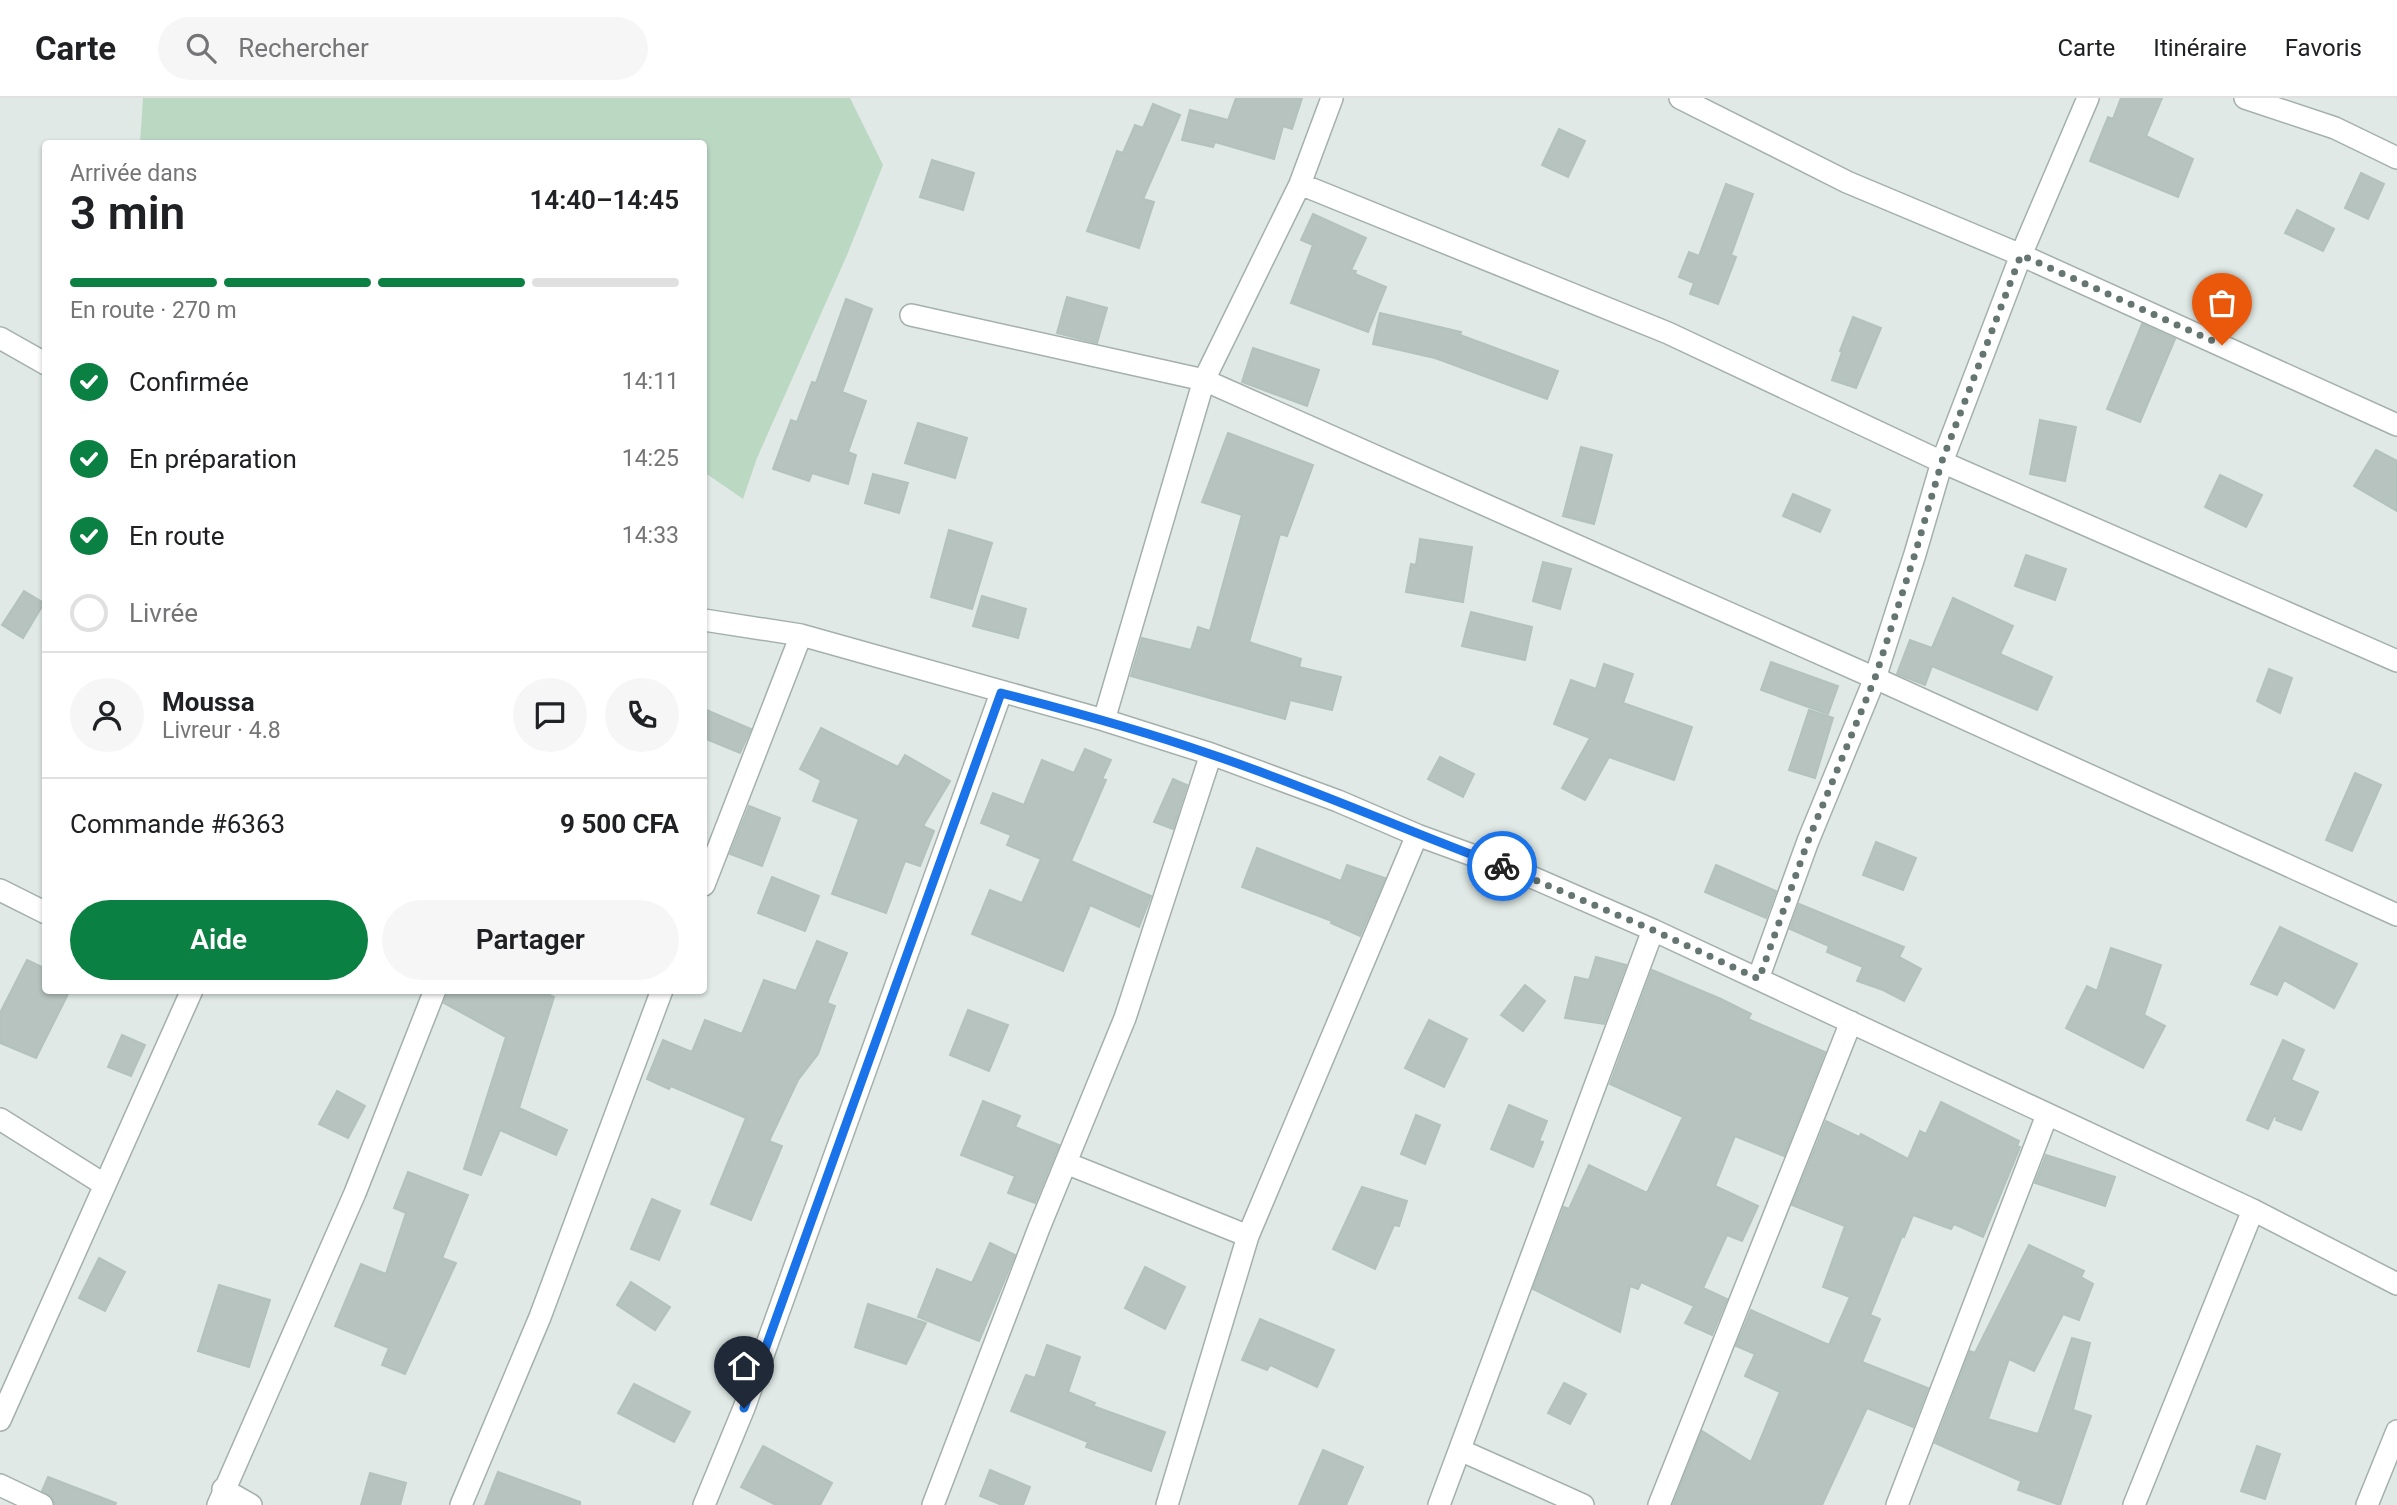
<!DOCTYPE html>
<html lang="fr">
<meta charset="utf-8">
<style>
body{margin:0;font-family:Roboto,sans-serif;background:#f6f6f6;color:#202124;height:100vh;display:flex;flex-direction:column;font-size:26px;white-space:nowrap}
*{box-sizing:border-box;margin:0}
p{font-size:23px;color:#757577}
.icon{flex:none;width:38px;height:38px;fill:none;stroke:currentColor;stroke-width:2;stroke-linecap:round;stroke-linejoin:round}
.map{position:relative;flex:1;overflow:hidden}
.details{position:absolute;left:42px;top:42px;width:665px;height:854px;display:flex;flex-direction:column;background:#fff;border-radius:7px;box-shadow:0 2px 5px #0004}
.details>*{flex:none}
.pin{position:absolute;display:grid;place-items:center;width:60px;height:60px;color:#fff;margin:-72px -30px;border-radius:50% 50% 50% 0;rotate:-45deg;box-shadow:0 0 7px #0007}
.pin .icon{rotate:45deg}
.courier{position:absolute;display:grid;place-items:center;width:70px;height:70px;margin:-35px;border:5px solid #1a73e8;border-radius:50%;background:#fff;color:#222;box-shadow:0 2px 9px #0007}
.headline em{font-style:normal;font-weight:600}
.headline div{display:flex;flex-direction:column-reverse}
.headline{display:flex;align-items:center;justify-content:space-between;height:119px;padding:0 28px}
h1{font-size:46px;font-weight:600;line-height:52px}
.bar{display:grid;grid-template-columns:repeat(4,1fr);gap:10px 7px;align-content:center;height:84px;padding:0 28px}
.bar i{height:9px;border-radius:5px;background:#e0e0e0}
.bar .selected{background:#0b8043}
.bar p{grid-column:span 4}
.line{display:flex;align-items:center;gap:18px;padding:0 28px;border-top:2px solid #e0e0e0}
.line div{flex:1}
.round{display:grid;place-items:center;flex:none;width:74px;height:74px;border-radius:37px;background:#f6f6f6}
ol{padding:0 28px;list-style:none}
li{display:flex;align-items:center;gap:21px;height:77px}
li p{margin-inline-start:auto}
li .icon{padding:7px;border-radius:50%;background:#0b8043;color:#fff;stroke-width:4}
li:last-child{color:#757577}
li i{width:38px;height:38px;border:4px solid #e0e0e0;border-radius:50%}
.button{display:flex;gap:14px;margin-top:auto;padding:14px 28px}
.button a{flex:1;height:80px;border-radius:42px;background:#0b8043;color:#fff;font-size:28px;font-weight:600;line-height:80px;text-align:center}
.button a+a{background:#f6f6f6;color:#202124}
header{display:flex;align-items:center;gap:42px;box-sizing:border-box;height:98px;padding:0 35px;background:#fff;border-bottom:2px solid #e0e0e0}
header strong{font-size:33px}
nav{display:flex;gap:38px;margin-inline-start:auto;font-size:24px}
.search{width:490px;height:63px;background:#f6f6f6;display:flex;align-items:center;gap:18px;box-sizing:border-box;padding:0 24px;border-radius:38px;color:#757577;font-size:26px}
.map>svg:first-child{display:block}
.green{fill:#bbd8c3}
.building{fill:#b6c3be;stroke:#b3c2bc;stroke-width:2}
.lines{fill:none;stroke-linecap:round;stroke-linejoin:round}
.minor-casing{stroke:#a4b0ac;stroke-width:24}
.minor{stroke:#fff;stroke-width:21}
.done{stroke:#657571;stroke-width:7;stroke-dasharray:0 12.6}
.route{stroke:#1a73e8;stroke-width:9}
</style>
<header>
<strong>Carte</strong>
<div class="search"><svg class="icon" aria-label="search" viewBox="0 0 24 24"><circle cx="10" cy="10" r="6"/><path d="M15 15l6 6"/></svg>Rechercher</div>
<nav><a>Carte</a><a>Itinéraire</a><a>Favoris</a></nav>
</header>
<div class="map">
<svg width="2397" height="1407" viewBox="0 0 2397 1407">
<rect width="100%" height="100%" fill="#e0e9e5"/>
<path class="green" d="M143,0h707l33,67 -36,90 -90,203 -14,41 -39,-27v-328l-564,-1z"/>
<path class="building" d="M1236,0h66l-10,31 -9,-3 -9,33 -59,-17 -2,5 -31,-7 8,-30 38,10z
M2121,0h41l-16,38 47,23 -15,38 -88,-36 18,-44 5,2z
M1153,6l27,11 -37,84 11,3 -15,46 -52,-17 30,-80 6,2 12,-28 8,3z
M1559,31l26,12 -17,36 -26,-12z
M932,62l42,13 -11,37 -43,-13z
M2361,75l23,11 -16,35 -23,-11z
M1726,86l27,10 -22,61 5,2 -18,47 -28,-10 4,-11 -15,-6 10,-25 10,4z
M2297,112l37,19 -11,22 -38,-18z
M1313,116l53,24 -15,32 5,1 -1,3 31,13 -18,45 -77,-29 22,-58 -12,-5z
M1067,199l40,11 -10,35 -40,-10z
M846,201l26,10 -30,83 24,9 -18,51 8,3 -8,29 -36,-11 -3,8 -36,-12 18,-49 6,2 15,-40 4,1z
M1380,215l81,19 -1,3 98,36 -11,28 -112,-41 -62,-14z
M1853,219l28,11 -25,60 -24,-8 10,-28 -2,-1z
M2142,226l33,15 -35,83 -33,-13z
M1253,250l66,22 -12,36 -65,-24z
M2040,322l36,7 -11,54 -35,-7z
M918,325l49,15 -12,40 -50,-15z
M1228,335l85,32 -26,71 -7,-2 -31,108 52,17 -2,8 42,10 -9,33 -42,-10 -5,19 -154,-43 11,-38 49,12 7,-23 12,4 32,-116 -40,-13z
M1581,349l31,8 -18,69 -31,-8z
M2376,352l21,11v50l-43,-25z
M873,376l35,9 -9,30 -34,-10z
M2220,377l42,20 -16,32 -41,-20z
M1793,396l37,16 -10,22 -37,-16z
M949,432l43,13 -20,66 -41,-12z
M1420,441l52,8 -9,55 -57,-10 5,-28 5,1z
M2026,457l40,14 -11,31 -40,-14z
M1543,464l28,7 -11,40 -27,-8z
M24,493l20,12 -21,35 -21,-13z
M982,498l44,13 -8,29 -45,-12z
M1953,500l60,28 -13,28 52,23 -15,33 -105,-44 -7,19 -28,-11 13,-34 22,8z
M1471,514l61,15 -7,33 -63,-14z
M1771,564l67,24 -10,28 -67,-24z
M1604,566l29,10 -10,29 69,24 -18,53 -65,-23 -24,43 -23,-12 28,-50 -36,-14 17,-44 25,9z
M2269,571l23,9 -12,35 -23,-12z
M704,611l47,20 -11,24 -36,-15z
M1809,612l24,8 -18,60 -26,-8z
M821,630l77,39 7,-12 45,26 -27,45 11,5 -14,35 -15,-5 -19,52 -54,-19 27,-75 -46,-18 8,-21 -21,-11z
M1085,651l26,11 -9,19 4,1 -35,81 80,35 -12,31 -49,-22 -27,66 -91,-37 18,-44 32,13 19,-44 -34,-14 4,-10 -30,-12 12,-30 31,12 18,-45 32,13z
M1440,659l34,17 -11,23 -35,-18z
M2355,675l26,12 -29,66 -26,-11z
M1173,681l14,6 -14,44 -19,-7z
M749,708l31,12 -18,48 -32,-12z
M1876,744l40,16 -13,32 -40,-15z
M1257,750l84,33 6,-16 38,13 -25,58 -29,-13 1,-2 -90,-34z
M1716,767l60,26 -10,27 -61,-26z
M772,779l47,19 -14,35 -47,-18z
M1799,806l105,43 -5,10 22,12 -17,32 -21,-11 -26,-9 6,-14 -36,-15 2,-6 -39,-17z
M2280,829l77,37 -23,44 -50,-28 -7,15 -26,-11z
M817,843l30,12 -20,50 8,3 -17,48 -20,26 -29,61 13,5 -31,74 -40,-16 35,-86 -75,-32 -2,3 -22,-10 16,-39 29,12 13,-32 37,14 22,-54 32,11z
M2111,850l50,17 -17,50 21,11 -22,42 -77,-40 21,-42 10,5z
M1596,859l30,8 -22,59 -39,-6 10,-41 14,3z
M27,862l19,9v21h24l-34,68 -36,-15v-30z
M1652,872l69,29 30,15 -3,5 77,33 -41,104 -49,-20 -20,50 43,20 -16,35 -15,-6 -24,53 24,11 -15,36 -27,-12 9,-17 -53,-24 -3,7 -8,-3 -10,46 -87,-43 31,-82 5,2 20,-44 58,28 36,-76 -73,-33z
M1525,887l20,16 -22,30 -22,-16z
M448,892h90l16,7 -35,111 48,22 -11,25 -56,-25 -19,45 -17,-6 42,-132 -62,-34z
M968,912l40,15 -19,46 -39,-16z
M1429,922l38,19 -23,48 -39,-19z
M122,937l23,10 -14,31 -23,-9z
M2283,942l21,10 -13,30 27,12 -17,38 -25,-10 1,-3 -3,-1 -6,13 -21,-9z
M337,993l28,15 -17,32 -29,-14z
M983,1003l37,15 -5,11 44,18 -24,58 -27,-10 7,-17 -54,-21z
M1941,1004l78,39 -2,5 3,1 -37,90 -29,-13 -3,5 -38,-14 -9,22 -2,-1 -32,79 10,4 -18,43 66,26 -15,39 -46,-19 -45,97h-149l29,-74 49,31 29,-70 -35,-16 10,-22 -19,-8 15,-36 78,35 21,-48 -27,-10 22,-61 -53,-21 34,-84 33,16 2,-3 47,25 12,-28 6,3z
M1509,1007l38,16 -8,20 4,1 -10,25 -42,-18z
M1416,1017l24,10 -15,39 -24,-10z
M2046,1057l69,22 -10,29 -70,-23z
M408,1074l60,23 -26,63 14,5 -51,111 -23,-9 7,-17 -54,-22 26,-62 25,10 20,-61 -12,-5z
M1362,1089l45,14 -8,25 -5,-1 -19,44 -42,-20z
M652,1101l28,12 -21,49 -28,-11z
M990,1145l25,12 -36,86 -61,-24 19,-48 35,14z
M2029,1147l55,26 -3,6 12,7 -14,36 -16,-6 -29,57 -25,-12 -21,60 50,15 34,-96 18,5 -17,67 18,6 -31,89 -42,-15 3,-9 -86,-38 35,-92 5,2z
M99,1160l26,14 -20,39 -26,-13z
M1145,1169l40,20 -20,42 -40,-21z
M631,1184l39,25 -15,23 -38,-25z
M219,1187l51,15 -21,67 -51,-16z
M868,1206l58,19 -20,41 -51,-17z
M1260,1221l74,31 -17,37 -47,-22 -3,5 -25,-10z
M1047,1247l33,12 -12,35 27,11 -2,3 72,26 -14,39 -65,-24 2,-5 -77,-31 15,-36 9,3z
M1564,1285l22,11 -16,30 -22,-11z
M634,1286l56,28 -16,30 -56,-29z
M763,1348l69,37 -12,22h-44l-35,-18z
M2257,1348l23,8 -15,45 -24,-8z
M1323,1352l40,17 -17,38h-47z
M990,1372l40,17 -7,18h-21l-22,-9z
M498,1374l82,30v3h-95z
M370,1375l36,10 -6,22h-39z
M48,1379l68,26 -1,2h-60l-3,-8 -10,-6z"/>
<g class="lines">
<g class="minor-casing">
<path id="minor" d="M1680,0l167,84 174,73 376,170
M2245,0l90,30 62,30
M1300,86l368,149 274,129 455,199
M911,217l293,65 671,298 522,237
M0,240l46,26
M704,522l97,15 303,85 107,34 127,47 79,34 110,40 126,55 600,280 144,74
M1104,622l100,-340 96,-196 32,-86
M704,787l97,-250
M0,792l46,23
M1758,881l50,-138 67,-163 40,-124 27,-92 79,-207 67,-157
M0,1021l105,66
M1066,1065l182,73
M0,1322l192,-430
M1460,1352l123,55
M0,1387l42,20
M223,1391l28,16
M218,1407l137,-312 80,-203
M461,1407l79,-188 122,-327
M704,1407l40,-97 257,-715
M933,1407l106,-277 86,-210 86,-264
M1167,1407l81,-269 169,-401
M1439,1407l214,-575
M1659,1407l192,-483
M1897,1407l150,-390
M2134,1407l119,-295
M2367,1407l30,-74"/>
</g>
<use href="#minor" class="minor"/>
</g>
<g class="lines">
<path class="done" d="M1502,768l151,64 106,49 49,-138 67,-163 40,-124 27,-93 79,-206 201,90"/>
<path class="route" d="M744,1310l257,-715c70,18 140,37 209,61 99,33 194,76 292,112"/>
</g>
</svg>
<div class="pin" style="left:2222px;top:247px;background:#ea580c"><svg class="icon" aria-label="bag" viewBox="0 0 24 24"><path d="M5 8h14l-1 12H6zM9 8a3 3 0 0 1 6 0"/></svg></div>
<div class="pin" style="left:744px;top:1310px;background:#1f2937"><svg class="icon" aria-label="home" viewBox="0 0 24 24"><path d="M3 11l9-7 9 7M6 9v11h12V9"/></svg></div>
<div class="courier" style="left:1502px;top:768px"><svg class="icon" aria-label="bike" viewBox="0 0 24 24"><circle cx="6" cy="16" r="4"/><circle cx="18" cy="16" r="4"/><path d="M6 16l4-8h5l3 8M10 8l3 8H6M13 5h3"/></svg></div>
<section class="details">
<div class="headline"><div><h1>3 min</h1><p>Arrivée dans</p></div><em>14:40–14:45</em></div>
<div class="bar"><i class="selected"></i><i class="selected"></i><i class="selected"></i><i></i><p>En route · 270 m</p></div>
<ol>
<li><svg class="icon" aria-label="check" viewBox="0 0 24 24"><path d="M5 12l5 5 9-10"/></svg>Confirmée<p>14:11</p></li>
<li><svg class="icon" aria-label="check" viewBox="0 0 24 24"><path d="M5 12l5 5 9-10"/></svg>En préparation<p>14:25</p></li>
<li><svg class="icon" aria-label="check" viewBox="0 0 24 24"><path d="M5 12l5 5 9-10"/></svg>En route<p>14:33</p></li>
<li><i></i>Livrée</li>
</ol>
<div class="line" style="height:126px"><a class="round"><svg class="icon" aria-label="person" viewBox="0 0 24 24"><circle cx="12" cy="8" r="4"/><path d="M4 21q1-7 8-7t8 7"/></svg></a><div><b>Moussa</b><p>Livreur · 4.8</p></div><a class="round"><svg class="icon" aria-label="chat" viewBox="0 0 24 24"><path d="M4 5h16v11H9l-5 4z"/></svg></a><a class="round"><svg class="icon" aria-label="phone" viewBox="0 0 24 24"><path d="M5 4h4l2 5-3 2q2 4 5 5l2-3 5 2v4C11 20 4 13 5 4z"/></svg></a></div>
<div class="line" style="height:91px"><div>Commande #6363</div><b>9 500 CFA</b></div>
<div class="button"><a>Aide</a><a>Partager</a></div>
</section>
</div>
